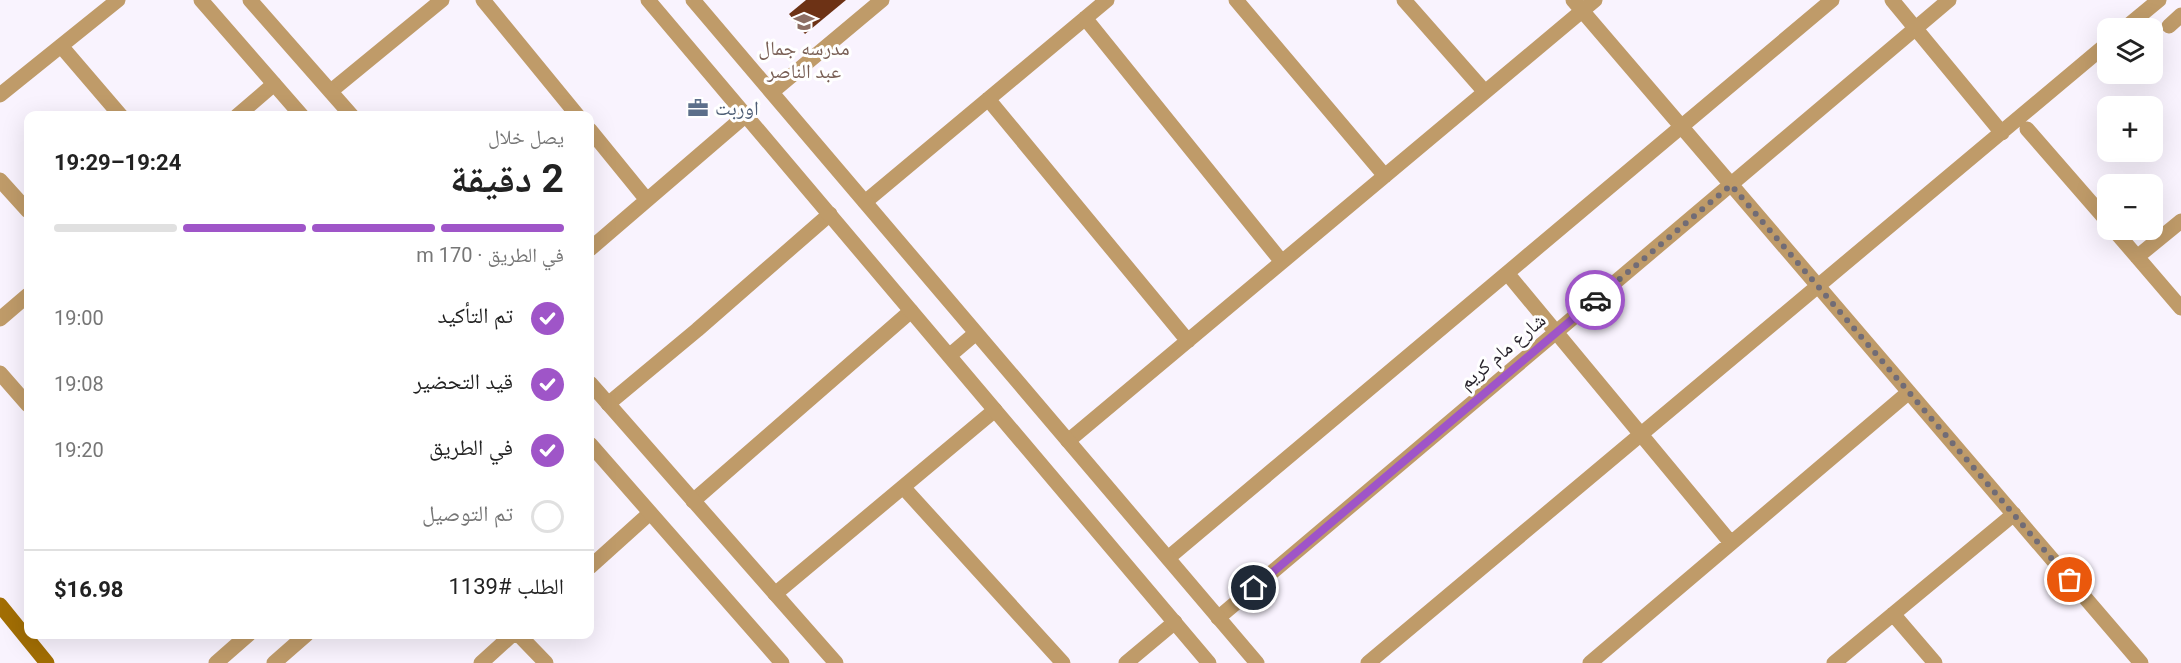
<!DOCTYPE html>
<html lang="ar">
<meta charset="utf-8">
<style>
body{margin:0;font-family:Roboto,"Noto Naskh Arabic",sans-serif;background:#f6f6f6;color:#222;direction:rtl;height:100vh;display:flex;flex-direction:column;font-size:22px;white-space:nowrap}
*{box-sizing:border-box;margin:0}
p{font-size:20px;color:#767676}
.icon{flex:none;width:33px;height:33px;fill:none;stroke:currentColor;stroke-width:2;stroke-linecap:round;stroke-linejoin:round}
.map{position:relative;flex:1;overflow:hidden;direction:ltr}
.side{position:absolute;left:24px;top:111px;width:570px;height:528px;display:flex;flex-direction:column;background:#fff;border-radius:12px;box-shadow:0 6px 24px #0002;direction:rtl}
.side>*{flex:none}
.controls{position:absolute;left:2097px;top:18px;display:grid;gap:12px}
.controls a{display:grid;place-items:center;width:66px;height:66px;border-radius:12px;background:#fff;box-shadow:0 6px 24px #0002;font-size:30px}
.pin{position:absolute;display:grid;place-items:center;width:51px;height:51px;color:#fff;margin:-26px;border:3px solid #fff;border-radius:50%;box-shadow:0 2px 6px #0007}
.courier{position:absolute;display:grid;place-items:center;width:60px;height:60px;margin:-30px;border:4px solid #9f55c8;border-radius:50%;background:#fff;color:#222;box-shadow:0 2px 8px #0007}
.summary em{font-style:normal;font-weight:700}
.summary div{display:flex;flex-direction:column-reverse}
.summary{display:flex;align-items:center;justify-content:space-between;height:102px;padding:0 30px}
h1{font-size:39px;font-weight:700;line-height:45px}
.bar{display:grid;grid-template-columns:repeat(4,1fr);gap:9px 6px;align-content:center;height:72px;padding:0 30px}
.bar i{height:8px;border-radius:4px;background:#e0e0e0}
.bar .current{background:#9f55c8}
.bar p{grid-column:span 4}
.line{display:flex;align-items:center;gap:15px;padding:0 30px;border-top:2px solid #e0e0e0}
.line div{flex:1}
ol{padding:0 30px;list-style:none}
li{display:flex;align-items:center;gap:18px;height:66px}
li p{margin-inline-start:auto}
li .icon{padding:6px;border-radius:50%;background:#9f55c8;color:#fff;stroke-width:4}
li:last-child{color:#767676}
li i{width:33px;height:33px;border:3px solid #e0e0e0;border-radius:50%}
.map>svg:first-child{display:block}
.building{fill:#6d3215}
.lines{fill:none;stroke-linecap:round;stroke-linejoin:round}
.minor{stroke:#bf9b69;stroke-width:15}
.tertiary{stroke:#bf9b69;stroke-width:15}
.secondary{stroke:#a26e04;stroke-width:15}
.done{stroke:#716c76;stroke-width:6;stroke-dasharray:0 10.8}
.route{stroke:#9f55c8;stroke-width:8}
.labels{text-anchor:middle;stroke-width:6;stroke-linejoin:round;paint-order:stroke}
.education-label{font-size:20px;fill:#785e54;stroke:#fff}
.service-label{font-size:20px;fill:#4e5e75;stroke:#fff;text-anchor:start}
.street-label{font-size:20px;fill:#28232c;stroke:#fff}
</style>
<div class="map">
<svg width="2181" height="663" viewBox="0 0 2181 663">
<rect width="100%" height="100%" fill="#f9f3fe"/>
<path class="building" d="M806,0h40l-41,34 -16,-20z"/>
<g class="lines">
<path class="minor" d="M483,0l95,116
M1236,0l149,176
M1404,0l81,92
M1573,0l568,663
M1892,0l110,133
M1085,18l197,244
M2169,26l12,-11
M2125,28l34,-28
M61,46l60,70
M331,91l111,-91
M772,92l110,-92
M0,95l118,-95
M988,99l200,242
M237,116l37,-32
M2027,129l81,93
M590,130l57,70
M0,180l28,31
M865,202l242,-202
M2114,230l67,78
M590,249l156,-134
M2137,257l44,-36
M1507,273l224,270
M0,319l28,-24
M0,373l28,32
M608,404l89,-74 133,-116
M1068,441l527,-441
M903,487l160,176
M693,501l218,-190
M1168,558l664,-558
M590,567l60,-54
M775,594l220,-184
M1893,614l42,49
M1218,618l731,-618
M518,634l28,29
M481,663l32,-29
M1126,663l49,-41
M1368,663l740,-620
M1590,663l319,-271
M1834,663l180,-149"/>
<path class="tertiary" d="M201,0l101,116
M250,0l102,116
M648,0l561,663
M693,0l564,663
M949,356l27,-23
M590,383l246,280
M590,444l192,219
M216,663l33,-29
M274,663l33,-29"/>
<path class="secondary" d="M0,605l47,58"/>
</g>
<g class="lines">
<path class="done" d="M1595,300l136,-115 339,395"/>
<path class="route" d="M1254,588l341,-288"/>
</g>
<defs>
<g id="school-bare" transform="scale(1.62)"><path d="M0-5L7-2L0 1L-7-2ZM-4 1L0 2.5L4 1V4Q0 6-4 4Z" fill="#8d6e63" stroke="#fff" stroke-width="2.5" paint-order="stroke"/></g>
<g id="office-bare" transform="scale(1.62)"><path d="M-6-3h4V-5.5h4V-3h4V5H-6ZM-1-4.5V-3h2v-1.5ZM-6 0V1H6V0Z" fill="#5c6f8a" stroke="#fff" stroke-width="2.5" paint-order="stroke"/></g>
</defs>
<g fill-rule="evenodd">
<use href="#school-bare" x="804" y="22"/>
<use href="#office-bare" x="698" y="108"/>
</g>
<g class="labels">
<g class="education-label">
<text x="804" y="55">مدرسه جمال<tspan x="804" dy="23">عبد الناصر</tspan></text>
</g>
<g class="service-label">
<text x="715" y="115">اوربت</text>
</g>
<g class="street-label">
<text transform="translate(1502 351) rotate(-40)" y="7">شارع مام كريم</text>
</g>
</g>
</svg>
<div class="controls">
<a><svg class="icon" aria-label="layers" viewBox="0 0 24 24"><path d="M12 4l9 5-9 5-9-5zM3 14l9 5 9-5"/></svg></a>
<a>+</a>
<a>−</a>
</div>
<div class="pin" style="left:2070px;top:580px;background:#ea580c"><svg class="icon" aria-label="bag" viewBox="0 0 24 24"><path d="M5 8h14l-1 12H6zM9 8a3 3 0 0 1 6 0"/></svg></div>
<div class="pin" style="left:1254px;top:588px;background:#1f2937"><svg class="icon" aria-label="home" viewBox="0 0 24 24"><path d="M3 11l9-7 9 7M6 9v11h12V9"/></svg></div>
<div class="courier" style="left:1595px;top:300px"><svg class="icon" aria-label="car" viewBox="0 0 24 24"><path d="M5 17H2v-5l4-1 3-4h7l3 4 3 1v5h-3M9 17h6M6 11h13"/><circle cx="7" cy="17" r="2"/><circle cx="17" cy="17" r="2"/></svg></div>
<section class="side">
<div class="summary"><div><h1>2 دقيقة</h1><p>يصل خلال</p></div><em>19:24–19:29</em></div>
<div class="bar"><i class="current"></i><i class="current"></i><i class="current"></i><i></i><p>في الطريق · 170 m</p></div>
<ol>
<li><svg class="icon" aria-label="check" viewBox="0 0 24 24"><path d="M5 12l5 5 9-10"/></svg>تم التأكيد<p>19:00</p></li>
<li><svg class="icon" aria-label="check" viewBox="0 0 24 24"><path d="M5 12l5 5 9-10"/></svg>قيد التحضير<p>19:08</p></li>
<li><svg class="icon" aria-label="check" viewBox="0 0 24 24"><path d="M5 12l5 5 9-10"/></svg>في الطريق<p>19:20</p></li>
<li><i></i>تم التوصيل</li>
</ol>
<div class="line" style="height:78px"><div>الطلب #1139</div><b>$16.98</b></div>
</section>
</div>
